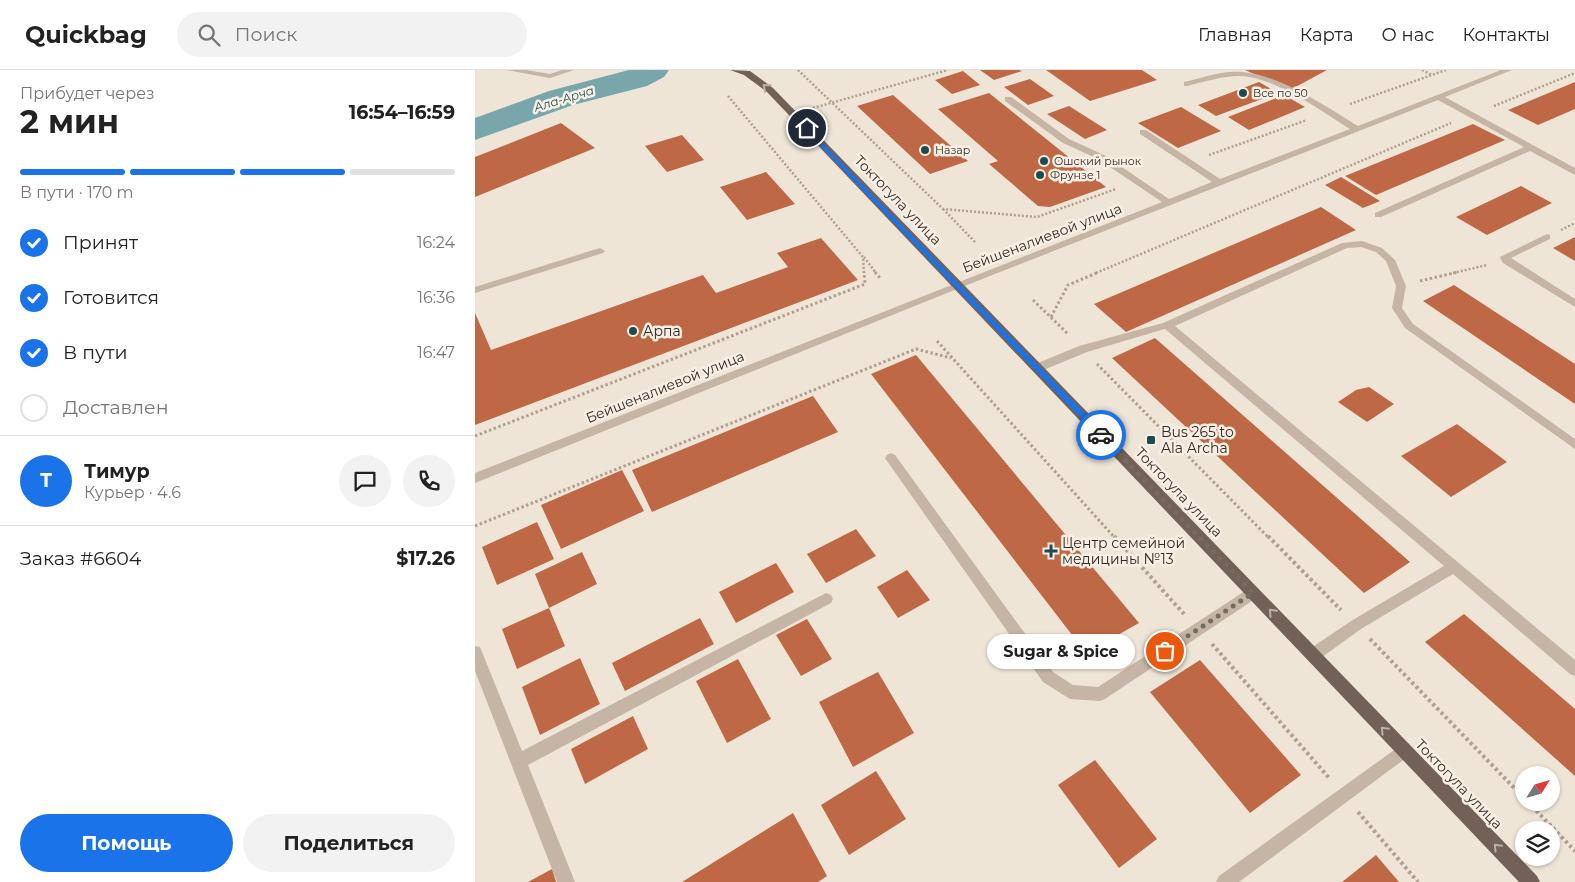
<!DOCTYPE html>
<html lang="ru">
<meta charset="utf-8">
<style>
body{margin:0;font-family:Montserrat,sans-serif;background:#f2f2f2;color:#222;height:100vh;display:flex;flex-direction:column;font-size:19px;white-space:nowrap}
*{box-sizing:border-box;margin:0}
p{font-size:16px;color:#767676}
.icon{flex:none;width:28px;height:28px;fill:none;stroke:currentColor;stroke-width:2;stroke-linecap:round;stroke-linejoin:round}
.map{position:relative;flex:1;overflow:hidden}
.sheet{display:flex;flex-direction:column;background:#fff;width:475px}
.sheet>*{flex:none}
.needle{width:32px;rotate:53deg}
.tools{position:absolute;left:1040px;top:696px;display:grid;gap:10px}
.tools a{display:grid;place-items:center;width:45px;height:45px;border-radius:50%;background:#fff;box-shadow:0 1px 4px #0004;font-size:25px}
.pin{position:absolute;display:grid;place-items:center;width:42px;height:42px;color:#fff;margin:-21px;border:2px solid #fff;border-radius:50%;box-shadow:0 1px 5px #0007}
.courier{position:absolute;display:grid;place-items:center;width:50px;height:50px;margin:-25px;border:4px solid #1a73e8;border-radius:50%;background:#fff;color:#222;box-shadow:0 1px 6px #0007}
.bubble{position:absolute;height:35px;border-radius:18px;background:#fff;box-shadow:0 1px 4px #0004;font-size:16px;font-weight:700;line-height:35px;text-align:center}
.overview em{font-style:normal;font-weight:700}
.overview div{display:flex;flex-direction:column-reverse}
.overview{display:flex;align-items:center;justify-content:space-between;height:85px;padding:0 20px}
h1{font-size:32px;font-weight:700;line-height:38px}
.bar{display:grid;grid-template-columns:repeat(4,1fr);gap:8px 5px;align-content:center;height:60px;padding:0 20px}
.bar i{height:6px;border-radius:4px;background:#e0e0e0}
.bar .on{background:#1a73e8}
.bar p{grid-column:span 4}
.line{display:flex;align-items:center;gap:12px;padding:0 20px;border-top:1px solid #e0e0e0}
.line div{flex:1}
.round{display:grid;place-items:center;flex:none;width:52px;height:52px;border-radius:26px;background:#f2f2f2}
ol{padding:0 20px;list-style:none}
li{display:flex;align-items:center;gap:15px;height:55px}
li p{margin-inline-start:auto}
li .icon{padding:5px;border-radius:50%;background:#1a73e8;color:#fff;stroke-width:4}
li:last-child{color:#767676}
li i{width:28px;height:28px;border:2px solid #e0e0e0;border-radius:50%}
.button{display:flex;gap:10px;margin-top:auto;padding:10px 20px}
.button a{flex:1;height:58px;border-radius:30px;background:#1a73e8;color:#fff;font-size:20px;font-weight:700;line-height:58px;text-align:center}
.button a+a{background:#f2f2f2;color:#222}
header{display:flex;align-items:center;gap:30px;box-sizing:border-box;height:70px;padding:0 25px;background:#fff;border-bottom:1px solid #e0e0e0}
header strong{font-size:24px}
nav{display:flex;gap:28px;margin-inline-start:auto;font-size:18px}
.search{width:350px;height:45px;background:#f2f2f2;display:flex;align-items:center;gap:12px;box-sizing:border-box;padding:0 18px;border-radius:28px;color:#767676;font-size:19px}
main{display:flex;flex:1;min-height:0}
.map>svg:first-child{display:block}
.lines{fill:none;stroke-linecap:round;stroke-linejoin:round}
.river{fill:#78a6aa;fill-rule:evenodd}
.building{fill:#be6846}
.path-far2{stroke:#b19f8f;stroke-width:2.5;stroke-dasharray:2 2;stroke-linecap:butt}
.path-far1{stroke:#b19f8f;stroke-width:3;stroke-dasharray:2.5 2.5;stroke-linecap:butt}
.path{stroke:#b19f8f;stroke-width:4;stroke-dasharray:3 3;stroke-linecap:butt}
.minor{fill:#c6b5a4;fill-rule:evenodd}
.major{fill:#736157;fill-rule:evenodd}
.oneway{stroke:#bcafa4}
.route{fill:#1a73e8}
.done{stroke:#746b63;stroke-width:5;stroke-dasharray:0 9}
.poi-dot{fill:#1e4b50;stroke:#f7efe3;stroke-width:2}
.labels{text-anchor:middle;stroke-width:5;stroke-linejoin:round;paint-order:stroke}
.far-poi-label{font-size:11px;fill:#322a25;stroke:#f7efe3;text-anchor:start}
.far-water-label{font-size:12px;font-style:italic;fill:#1e4b50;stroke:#f7efe3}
.street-label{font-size:14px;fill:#322a25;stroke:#f7efe3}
.poi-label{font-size:14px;fill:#322a25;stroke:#f7efe3;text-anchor:start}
</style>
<header>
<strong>Quickbag</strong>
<div class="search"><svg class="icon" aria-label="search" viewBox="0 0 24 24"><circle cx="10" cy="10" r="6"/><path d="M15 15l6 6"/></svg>Поиск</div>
<nav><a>Главная</a><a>Карта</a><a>О нас</a><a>Контакты</a></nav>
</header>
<main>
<section class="sheet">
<div class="overview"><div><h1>2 мин</h1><p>Прибудет через</p></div><em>16:54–16:59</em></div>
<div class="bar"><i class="on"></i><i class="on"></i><i class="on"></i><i></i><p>В пути · 170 m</p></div>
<ol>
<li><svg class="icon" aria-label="check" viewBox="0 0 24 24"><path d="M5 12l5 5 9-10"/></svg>Принят<p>16:24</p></li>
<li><svg class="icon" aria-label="check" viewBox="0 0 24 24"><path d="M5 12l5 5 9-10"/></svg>Готовится<p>16:36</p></li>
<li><svg class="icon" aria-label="check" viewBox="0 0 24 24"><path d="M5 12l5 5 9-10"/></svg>В пути<p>16:47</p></li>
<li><i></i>Доставлен</li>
</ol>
<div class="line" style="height:90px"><b class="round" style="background:#1a73e8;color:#fff">Т</b><div><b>Тимур</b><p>Курьер · 4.6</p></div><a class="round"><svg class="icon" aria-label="chat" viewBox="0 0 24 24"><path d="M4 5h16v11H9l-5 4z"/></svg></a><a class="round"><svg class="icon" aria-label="phone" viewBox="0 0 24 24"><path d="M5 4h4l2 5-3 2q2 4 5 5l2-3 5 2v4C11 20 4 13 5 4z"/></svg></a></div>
<div class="line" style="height:65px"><div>Заказ #6604</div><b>$17.26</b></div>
<div class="button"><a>Помощь</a><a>Поделиться</a></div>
</section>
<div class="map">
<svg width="1100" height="812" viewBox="0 0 1100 812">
<rect width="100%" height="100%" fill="#efe5d7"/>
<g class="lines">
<path class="river" d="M154,0h40l-5,7 -17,9 -74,19 -98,35v-22l74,-27z"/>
</g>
<path class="building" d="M505,0h39l3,1 -28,9z
M571,0h96l15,10 -67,21z
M770,0h82l-37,20z
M488,1l17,14 -28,9 -17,-14z
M555,9l24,17 -26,9 -24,-18z
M784,12l19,11 -62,23 -18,-11z
M1100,12v27l-37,16 -30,-15z
M514,23l117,94 -56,20 -12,-1 -49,-42 9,-3 -60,-52z
M418,25l75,66 -38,13 -73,-68z
M809,25l21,12 -56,23 -21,-13z
M594,36l38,24 -22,9 -38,-25z
M706,37l40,24 -43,17 -40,-25z
M86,53l34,25 -120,49v-40z
M998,54l32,16 -129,55 -31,-19z
M207,65l22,25 -37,12 -22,-26z
M291,102l29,32 -48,16 -27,-33z
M866,107l39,24 -17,7 -38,-23z
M1046,116l31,17 -65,32 -31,-18z
M846,137l35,23 -230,102 -32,-28z
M1100,167v24l-22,-13z
M346,168l37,42 -383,145v-112l16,37 212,-75 13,18 72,-26 -11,-14z
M979,215l121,79v40l-152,-103z
M680,268l255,224 -46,31 -252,-235z
M441,285l223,268 -53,30 -215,-279z
M894,317l25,17 -27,18 -29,-20 18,-12z
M338,326l25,36 -186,80 -20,-42z
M982,354l50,38 -56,35 -50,-41z
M147,400l22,41 -83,38 -20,-44z
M62,452l17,37 -57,26 -15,-38z
M381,459l20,27 -50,27 -19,-29z
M107,482l15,32 -48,24 -14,-34z
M301,493l18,29 -58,31 -17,-31z
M432,500l23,30 -32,18 -21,-31z
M74,538l16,38 -48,23 -15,-40z
M989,544l111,95v67l-150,-134z
M225,548l14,26 -89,47 -13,-28z
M332,549l25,40 -31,17 -25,-41z
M105,588l20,46 -60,31 -18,-48z
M263,589l33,60 -44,24 -31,-62z
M725,590l101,115 -51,38 -100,-121z
M403,602l36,61 -61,34 -34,-65z
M158,646l15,33 -63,35 -14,-35z
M620,690l62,79 -38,29 -61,-83z
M401,701l30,48 -57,36 -28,-50z
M318,743l34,63 -9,6h-136z
M901,785l23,27h-57z
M77,799l4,13h-28z"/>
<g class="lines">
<path class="path-far2" d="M323,0l145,139 94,8 79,-28
M947,0l10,5
M253,26l135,161 1,16
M875,34l96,-34
M1019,36l81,-33
M338,38l135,-38
M734,85l98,-35
M468,139l32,33
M1086,160l14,-7
M389,187l12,16
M621,203l355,-150
M978,203l34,-8"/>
<path class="path-far1" d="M400,202l5,6
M945,211l38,-9
M558,230l35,34
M576,247l17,-32 31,-13
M462,271l178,197
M622,294l172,174
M0,366l390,-152 -1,-12
M0,456l441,-177 35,9"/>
<path class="path" d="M639,466l70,78
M793,466l73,74
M895,569l154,159
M737,574l118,135
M1053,732l47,49
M883,742l60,70"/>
<path class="minor" d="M31,0h20l24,4 12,-4h12l-24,8z
M1026,0h11l-67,27 130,71v7l-45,-24 -149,66h-6v-4l149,-66 -86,-47 -476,187 -487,196v-10l687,-271 -64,-43 -35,-16 -58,-42v-4h6l58,42 35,16 65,44 43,-17 -72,-48v-4h6l74,49 130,-50c-29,-18 -75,-52 -110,-53 -18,0 -36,6 -53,10h-3v-4c18,-4 39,-12 58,-10 39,3 83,34 116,54z
M1072,164l3,1v4l-39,19 64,41v8l-72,-44 -3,-6z
M887,171l20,7 13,12 11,26 -4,22 11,16 162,115v10l-170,-121 -13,-20 4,-22 -10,-25 -10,-9 -15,-5 -14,1 -172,78 400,334v16l-5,-2 -117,-100 -92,55 -43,31 -5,1 -5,-1 -2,-5 2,-5 43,-29 93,-55 -279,-237 -78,23 -46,19h-8l-2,-3 2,-3 46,-19 84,-23 179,-80z
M125,178l5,3 -2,2 -128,40v-6z
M416,383l4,2 158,217 20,13 25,2 150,-98 5,-2 5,2 2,4 -2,4 -153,102 -5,2 -30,-2 -27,-17 -156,-221 -2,-3 2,-3z
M351,523l5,2 2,4 -2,4 -303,162 47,117h-18l-82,-211v-25l5,1 2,5 40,99z
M929,673l6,2 2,5 -2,5 -171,127h-23l3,-6z"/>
<path class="major" d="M255,0l20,1 23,17 764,788 3,6h-21l-752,-790 -23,-17z"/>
</g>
<defs><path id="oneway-chevron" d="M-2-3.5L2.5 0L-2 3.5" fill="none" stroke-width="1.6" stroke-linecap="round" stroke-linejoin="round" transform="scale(1.25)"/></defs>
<g class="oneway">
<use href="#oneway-chevron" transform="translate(291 17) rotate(-141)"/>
<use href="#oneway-chevron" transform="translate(797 542) rotate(-134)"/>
<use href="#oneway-chevron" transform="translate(909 660) rotate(-134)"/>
<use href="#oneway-chevron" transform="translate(1022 777) rotate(-134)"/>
</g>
<path class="route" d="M332,57l297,306v4h-5l-294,-307z"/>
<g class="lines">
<path class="done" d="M626,365l152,158 -88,58"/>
</g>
<g class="poi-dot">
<circle cx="768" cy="23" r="5"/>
<circle cx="450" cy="80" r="5"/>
<circle cx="569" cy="91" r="5"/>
<circle cx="565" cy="105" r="5"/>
<circle cx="158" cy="261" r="5"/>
<rect x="671" y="365" width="10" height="10" rx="2.5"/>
<path d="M573.5 473.5h5v5h5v5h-5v5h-5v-5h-5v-5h5z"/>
</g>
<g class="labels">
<g class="far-poi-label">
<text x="778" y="27">Все по 50</text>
<text x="460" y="84">Назар</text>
<text x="579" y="95">Ошский рынок</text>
<text x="575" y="109">Фрунзе 1</text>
</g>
<g class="far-water-label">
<text transform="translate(89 29) rotate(-17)" y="4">Ала-Арча</text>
</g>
<g class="street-label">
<text transform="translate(423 130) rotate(46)" y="5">Токтогула улица</text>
<text transform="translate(567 168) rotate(-21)" y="5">Бейшеналиевой улица</text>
<text transform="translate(190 317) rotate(-22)" y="5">Бейшеналиевой улица</text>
<text transform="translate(704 422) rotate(46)" y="5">Токтогула улица</text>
<text transform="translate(984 714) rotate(46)" y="5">Токтогула улица</text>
</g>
<g class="poi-label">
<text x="168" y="266">Арпа</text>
<text x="686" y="367">Bus 265 to<tspan x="686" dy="16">Ala Archa</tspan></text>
<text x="587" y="478">Центр семейной<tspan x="587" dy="16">медицины №13</tspan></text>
</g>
</g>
</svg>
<div class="tools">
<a><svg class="needle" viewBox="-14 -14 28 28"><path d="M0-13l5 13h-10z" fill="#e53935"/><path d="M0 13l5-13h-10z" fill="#767676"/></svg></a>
<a><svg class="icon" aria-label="layers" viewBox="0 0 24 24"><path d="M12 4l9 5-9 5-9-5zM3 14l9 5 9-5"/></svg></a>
</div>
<div class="pin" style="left:690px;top:581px;background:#ea580c"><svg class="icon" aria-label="bag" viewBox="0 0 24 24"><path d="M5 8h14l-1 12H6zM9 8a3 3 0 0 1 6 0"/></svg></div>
<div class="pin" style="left:332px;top:58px;background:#1f2937"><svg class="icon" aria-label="home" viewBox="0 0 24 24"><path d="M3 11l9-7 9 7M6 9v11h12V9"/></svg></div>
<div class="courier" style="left:626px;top:365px"><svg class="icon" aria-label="car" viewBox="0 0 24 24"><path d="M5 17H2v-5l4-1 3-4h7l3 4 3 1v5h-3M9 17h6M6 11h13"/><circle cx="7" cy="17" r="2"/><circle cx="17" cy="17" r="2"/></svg></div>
<div class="bubble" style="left:512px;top:564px;width:148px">Sugar &amp; Spice</div>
</div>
</main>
